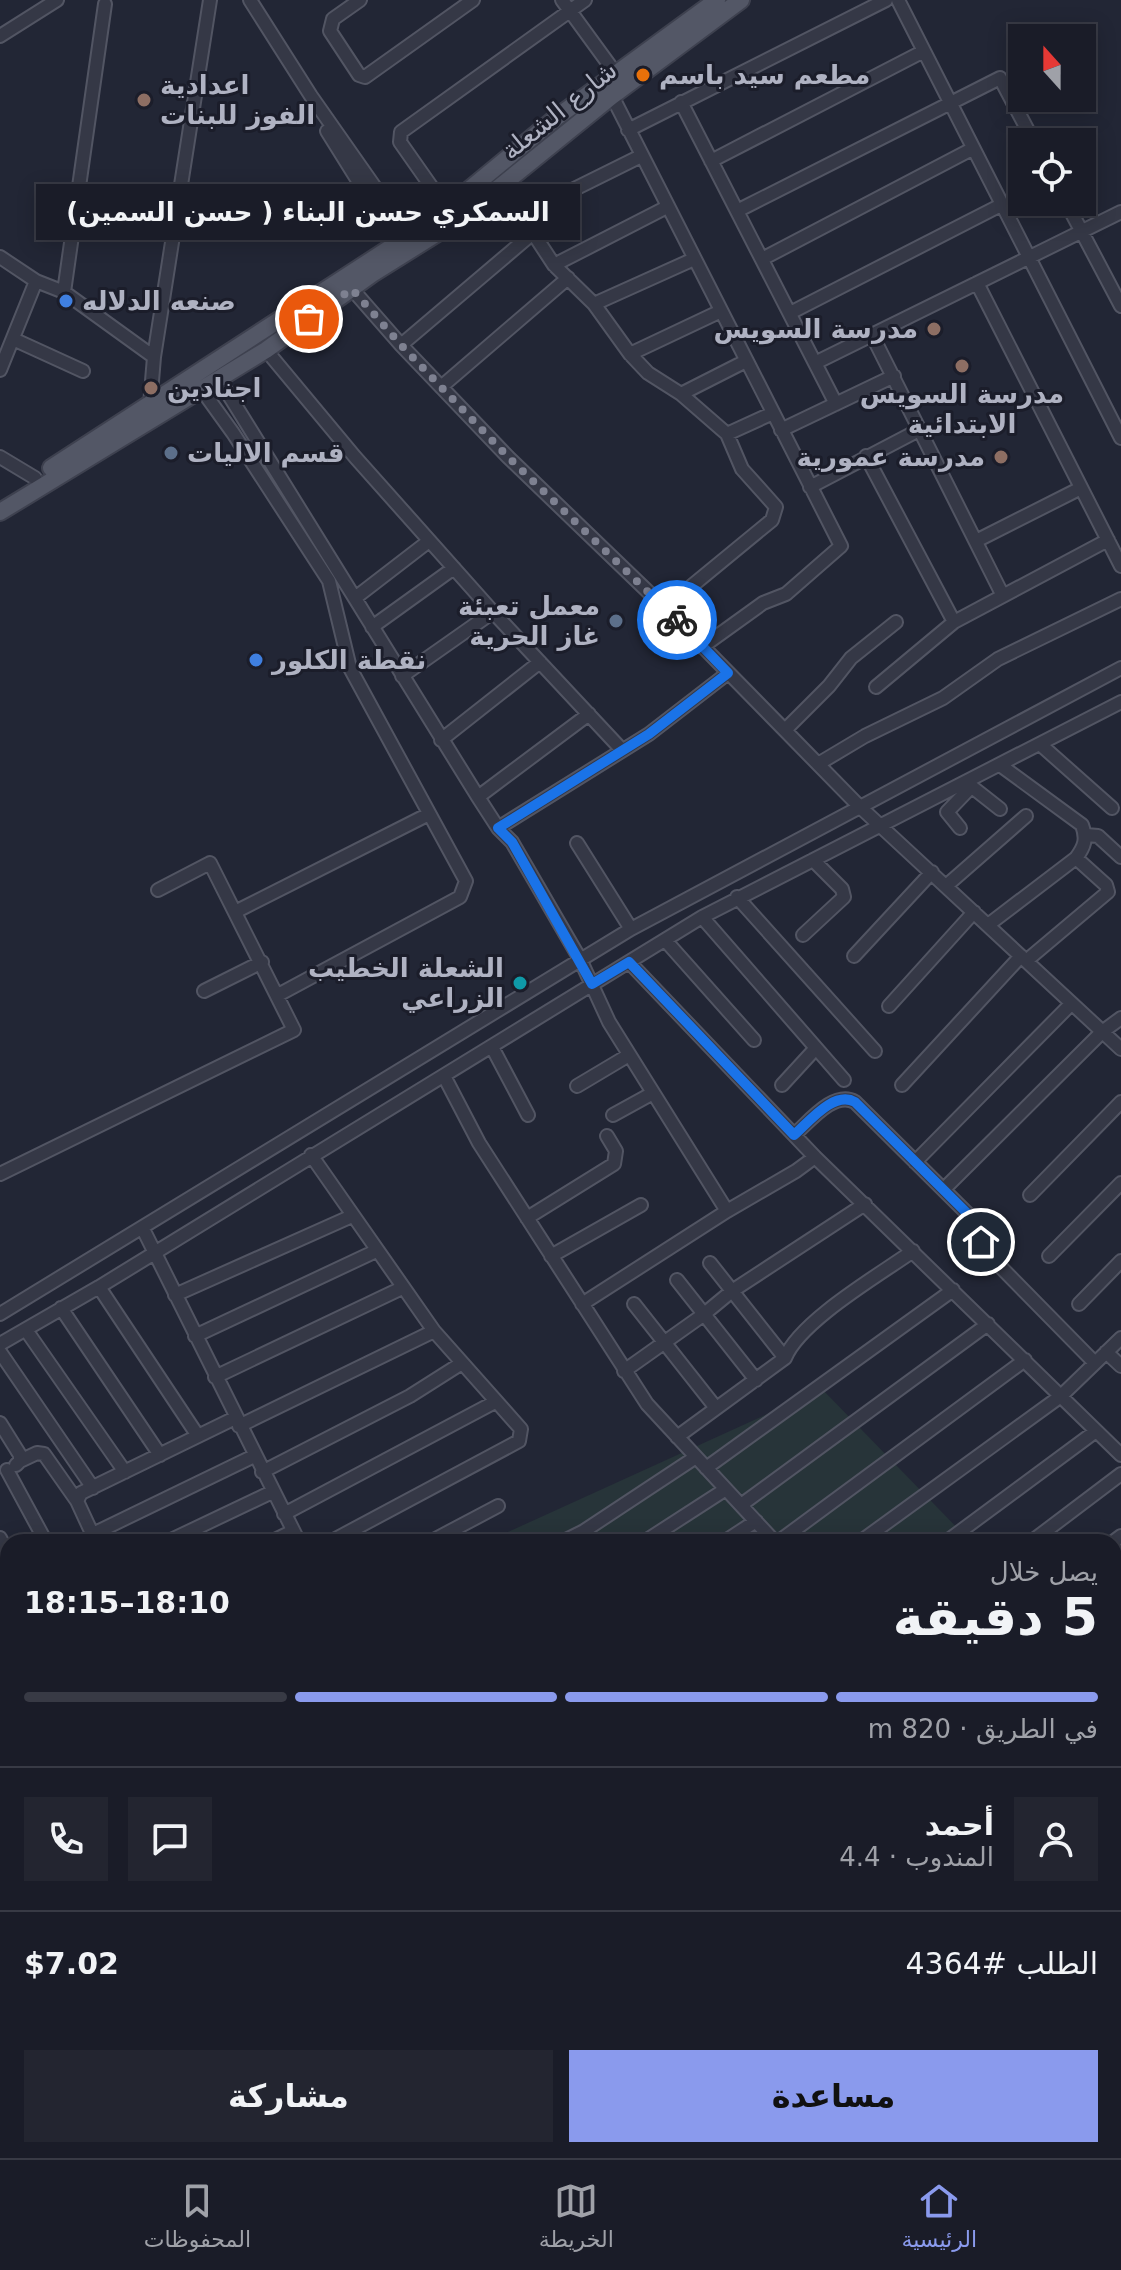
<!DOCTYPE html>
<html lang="ar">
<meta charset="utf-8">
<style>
body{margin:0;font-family:"DejaVu Sans","Noto Naskh Arabic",sans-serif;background:#232530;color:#f1f3f6;direction:rtl;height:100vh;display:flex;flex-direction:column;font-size:30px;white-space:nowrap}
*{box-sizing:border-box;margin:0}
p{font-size:26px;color:#9fa1a8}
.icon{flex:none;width:44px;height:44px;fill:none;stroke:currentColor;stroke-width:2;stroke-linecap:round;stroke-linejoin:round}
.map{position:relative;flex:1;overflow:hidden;direction:ltr}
.drawer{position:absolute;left:0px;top:1534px;width:1122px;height:624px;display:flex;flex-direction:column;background:#1a1c28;border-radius:24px 24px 0 0;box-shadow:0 4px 20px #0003,0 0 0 2px #383a45;direction:rtl}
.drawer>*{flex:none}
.needle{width:52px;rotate:339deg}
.fabs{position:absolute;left:1008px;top:24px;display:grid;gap:16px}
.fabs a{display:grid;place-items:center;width:88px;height:88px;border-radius:0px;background:#1a1c28;box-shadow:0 4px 20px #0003,0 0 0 2px #383a45;font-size:40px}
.pin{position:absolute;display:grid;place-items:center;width:68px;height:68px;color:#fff;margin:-34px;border:4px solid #fff;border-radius:50%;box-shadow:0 2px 8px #0007}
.courier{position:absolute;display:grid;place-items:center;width:80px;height:80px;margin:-40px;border:6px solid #1a73e8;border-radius:50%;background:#fff;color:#222;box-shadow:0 2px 10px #0007}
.bubble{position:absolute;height:56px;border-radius:0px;background:#1a1c28;box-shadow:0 4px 20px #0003,0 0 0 2px #383a45;font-size:26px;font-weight:600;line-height:56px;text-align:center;direction:rtl}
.overview em{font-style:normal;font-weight:600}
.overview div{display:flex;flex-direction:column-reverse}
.overview{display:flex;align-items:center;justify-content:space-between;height:136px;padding:0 24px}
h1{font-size:52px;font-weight:600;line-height:60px}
.bar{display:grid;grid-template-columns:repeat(4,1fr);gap:12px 8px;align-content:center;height:96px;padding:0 24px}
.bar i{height:10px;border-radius:6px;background:#383a45}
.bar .on{background:#8a9aed}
.bar p{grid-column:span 4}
.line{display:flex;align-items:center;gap:20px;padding:0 24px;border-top:2px solid #383a45}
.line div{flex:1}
.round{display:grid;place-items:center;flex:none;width:84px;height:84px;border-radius:0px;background:#232530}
.button{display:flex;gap:16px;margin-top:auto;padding:16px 24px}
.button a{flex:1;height:92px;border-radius:0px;background:#8a9aed;color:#111;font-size:32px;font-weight:600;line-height:92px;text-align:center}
.button a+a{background:#232530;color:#f1f3f6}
.tab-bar{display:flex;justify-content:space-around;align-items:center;height:112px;border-top:2px solid #383a45;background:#1a1c28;font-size:22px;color:#9fa1a8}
.tab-bar a{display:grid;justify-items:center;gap:4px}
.tab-bar .on{color:#8a9aed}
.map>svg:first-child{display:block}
.green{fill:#273439}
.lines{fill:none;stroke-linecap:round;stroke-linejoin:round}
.minor-casing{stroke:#525563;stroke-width:16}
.major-casing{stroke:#3e414f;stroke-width:20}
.minor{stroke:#353846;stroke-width:12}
.major{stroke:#535766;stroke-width:16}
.done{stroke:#7e8191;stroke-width:8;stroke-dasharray:0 14.4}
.route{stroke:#1a73e8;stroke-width:10}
.food-dot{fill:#e8710a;stroke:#1b1d2a;stroke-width:3}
.education-dot{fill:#8d6e63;stroke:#1b1d2a;stroke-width:3}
.shop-dot{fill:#3f7fe0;stroke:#1b1d2a;stroke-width:3}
.service-dot{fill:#5c6f8a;stroke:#1b1d2a;stroke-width:3}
.culture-dot{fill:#0f9aa8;stroke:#1b1d2a;stroke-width:3}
.labels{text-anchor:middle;stroke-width:6;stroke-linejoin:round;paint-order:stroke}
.poi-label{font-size:26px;font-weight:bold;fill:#afb2c2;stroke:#1b1d2a;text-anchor:start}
.street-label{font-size:26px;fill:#afb2c2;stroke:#1b1d2a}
</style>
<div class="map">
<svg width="1121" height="2158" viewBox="0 0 1121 2158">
<rect width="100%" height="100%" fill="#222635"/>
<path class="green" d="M822,1389l149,153h-485z
M258,2150h197l-15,8h-177z"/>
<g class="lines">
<g class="minor-casing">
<path id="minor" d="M250,0l61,96 103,147
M360,0l-27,19 -3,12 29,44 6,2 108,-77
M562,0l54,74
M898,0l223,438
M0,36l57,-36
M612,96l229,450 -55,48 -23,9 -61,44
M681,102l155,302
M628,130l258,-130
M327,131l73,117
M711,161l211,-109
M509,180l24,53 21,32 40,39 36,50 18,19 33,21 46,40 15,35 34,38 -4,13 -107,88
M1066,202l55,104
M447,209l-47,-67 1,-10 184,-132
M737,211l263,-133 34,64
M524,214l117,-58
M0,257l36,24 28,11 90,65
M762,259l210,-110
M554,265l113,-58
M977,283l144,283
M352,289l49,56 107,112 157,151 194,198 262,243
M64,292l41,-288
M594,304l100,-45
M790,313l211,-108
M872,335l130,259
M13,339l70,32
M401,345l132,-112
M266,350l89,107 138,155 129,138
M630,354l91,-43
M815,363l306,-151
M0,370l36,-89
M219,379l259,418 20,31 14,14 68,117 29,63 118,189 69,-40 19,-14
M441,387l127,-109
M202,390l31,43 96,148 21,87 116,213 -6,16 -182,98
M681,394l65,-33
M150,405l4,-48 56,-357
M781,430l113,-54
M727,434l46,-21
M866,456l88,166
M0,457l35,21
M810,487l109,-57
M976,541l105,-53
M355,598l74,-57
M372,627l82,-59
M402,676l91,-64
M876,687l78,-65 154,-82
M785,730l44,-44 22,-28 45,-36
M441,740l99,-78
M1041,745l71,63
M818,764l47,-28 78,-38 55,-39 123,-60
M967,783l33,26
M478,797l111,-83
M498,828l151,-94 79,-61
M960,828l-13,-16 25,-26
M1086,835l12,1 23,21
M577,843l54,86
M946,886l80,-70
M737,897l138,154
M235,912l192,-97
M702,917l142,163
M988,925l88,-67c9,-12 11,-19 6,-33l-82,-60
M803,935l41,-38 -2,-8 -29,-29
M665,940l89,100
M854,956l78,-84
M1026,961l82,-69 -2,-7 -30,-27
M629,962l186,195 306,298
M204,991l58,-29
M889,1006l85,-94
M492,1047l36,68
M444,1076l35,67 168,261 128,138
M782,1085l34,-37
M902,1085l119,-129
M577,1086l52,-31
M613,1115l40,-22
M794,1135c15,-13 40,-45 61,-33l128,127 2,6 -4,7 1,6 113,115
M311,1155l123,176 87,98 -2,12 -189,101
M915,1162l156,-158
M0,1174l294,-144 -84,-167 -52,27
M944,1189l158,-157 19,-14
M1030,1195l91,-93
M527,1218l87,-54 2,-13 -9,-15
M143,1229l156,313
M551,1256l90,-51
M1049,1256l72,-73
M710,1263l75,95
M677,1280l79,100
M99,1287l99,149
M175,1295l177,-79
M582,1304l145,-93
M634,1304l82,104
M1079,1304l42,-43
M61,1308l99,147
M0,1314l631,-385 490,-261
M26,1330l99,142
M195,1336l181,-85
M0,1344l99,-57 603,-370 419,-215
M0,1352l93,136
M1106,1352l15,14
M624,1371l79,-56 29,-24 133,-87
M215,1377l187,-89
M0,1423l20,32v6l-4,4
M239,1426l195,-95
M677,1437l108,-79c15,-37 94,-83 128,-107
M20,1461l17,-8 7,1 33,47
M706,1468l247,-178
M7,1470l39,72
M262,1472l148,-76 52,-33
M741,1505l247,-181
M284,1514l211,-112
M93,1534l161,-78
M0,1538l8,15
M96,1542l-19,-41 4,-8 154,-75
M167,1542l105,-50
M271,1542l22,-11
M430,1542l68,-36
M562,1542l22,-11 112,-74
M644,1542l82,-53
M724,1542l32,-21
M778,1542l247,-182
M860,1542l201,-146 60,-58
M946,1542l150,-111
M1031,1542l90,-68
M1113,1542l8,-6
M1114,1603l7,-5
M0,1605l8,16
M1114,1671l7,-6
M0,1673l8,-4
M0,1713l8,-6
M1114,1731l7,-6
M6,1750l2,-1
M1114,1803l7,-5
M1114,1848l7,9
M1114,1897l7,8
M1116,2051l5,-14
M1114,2144l7,-3
M300,2150l5,8
M364,2150l5,8
M427,2150l5,8
M494,2150l6,8
M560,2150l6,8
M626,2150l6,8
M580,2158l20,-8
M1086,2158l16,-8"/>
</g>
<g class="major-casing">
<path id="major" d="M51,468l379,-246 127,-105 160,-117
M0,512l266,-162 106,-76 88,-55 152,-123 129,-96"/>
</g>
<use href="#minor" class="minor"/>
<use href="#major" class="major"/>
</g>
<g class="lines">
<path class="done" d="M309,319l43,-30 49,56 107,112 169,163"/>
<path class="route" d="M677,620l51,53 -79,61 -151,94 14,14 80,142 37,-22 165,173c15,-13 40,-45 61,-33l128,127 2,6 -4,7"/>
</g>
<circle class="food-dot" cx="643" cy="75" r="8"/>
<g class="education-dot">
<circle cx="144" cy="100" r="8"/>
<circle cx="934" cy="329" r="8"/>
<circle cx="962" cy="366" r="8"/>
<circle cx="151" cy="388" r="8"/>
<circle cx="1001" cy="457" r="8"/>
</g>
<g class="shop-dot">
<circle cx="66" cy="301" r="8"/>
<circle cx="256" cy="660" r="8"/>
</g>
<g class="service-dot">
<circle cx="171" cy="453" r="8"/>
<circle cx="616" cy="621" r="8"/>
</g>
<circle class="culture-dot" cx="520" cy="983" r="8"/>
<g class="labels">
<g class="poi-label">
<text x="659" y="84">مطعم سيد باسم</text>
<text x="160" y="94">اعدادية<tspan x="160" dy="30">الفوز للبنات</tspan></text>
<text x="82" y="310">صنعه الدلاله</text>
<text x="918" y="338" text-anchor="end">مدرسة السويس</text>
<text x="167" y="397">اجنادين</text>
<text x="962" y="403" text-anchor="middle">مدرسة السويس<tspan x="962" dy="30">الابتدائية</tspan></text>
<text x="187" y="462">قسم الاليات</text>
<text x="985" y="466" text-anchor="end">مدرسة عمورية</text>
<text x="600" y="615" text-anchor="end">معمل تعبئة<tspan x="600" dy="30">غاز الحرية</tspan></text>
<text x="272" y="669">نقطة الكلور</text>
<text x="504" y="977" text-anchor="end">الشعلة الخطيب<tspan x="504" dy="30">الزراعي</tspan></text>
</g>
<g class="street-label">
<text transform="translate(559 110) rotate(-39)" y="9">شارع الشعلة</text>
</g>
</g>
</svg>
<div class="fabs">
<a><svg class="needle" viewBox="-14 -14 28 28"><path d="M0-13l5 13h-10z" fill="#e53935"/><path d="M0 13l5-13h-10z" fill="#9fa1a8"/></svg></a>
<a><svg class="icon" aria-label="locate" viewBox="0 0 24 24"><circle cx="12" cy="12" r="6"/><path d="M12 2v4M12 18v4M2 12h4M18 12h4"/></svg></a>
</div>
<div class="pin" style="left:309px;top:319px;background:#ea580c"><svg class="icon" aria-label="bag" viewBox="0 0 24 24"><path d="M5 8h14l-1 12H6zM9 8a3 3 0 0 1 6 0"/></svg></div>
<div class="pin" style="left:981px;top:1242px;background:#1f2937"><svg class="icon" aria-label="home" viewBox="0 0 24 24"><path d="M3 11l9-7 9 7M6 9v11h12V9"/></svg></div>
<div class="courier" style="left:677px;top:620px"><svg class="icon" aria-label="bike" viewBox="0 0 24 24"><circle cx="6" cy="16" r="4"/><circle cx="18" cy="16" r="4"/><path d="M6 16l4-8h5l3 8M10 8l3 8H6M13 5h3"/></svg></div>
<div class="bubble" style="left:36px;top:184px;width:544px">السمكري حسن البناء ( حسن السمين)</div>
<section class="drawer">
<div class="overview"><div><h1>5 دقيقة</h1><p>يصل خلال</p></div><em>18:10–18:15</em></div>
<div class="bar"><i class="on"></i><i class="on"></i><i class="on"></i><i></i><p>في الطريق · 820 m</p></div>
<div class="line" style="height:144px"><a class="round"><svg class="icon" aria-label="person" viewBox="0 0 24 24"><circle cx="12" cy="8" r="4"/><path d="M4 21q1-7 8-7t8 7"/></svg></a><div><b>أحمد</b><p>المندوب · 4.4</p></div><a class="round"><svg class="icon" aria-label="chat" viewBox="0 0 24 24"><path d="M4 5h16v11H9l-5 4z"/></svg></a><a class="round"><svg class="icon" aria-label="phone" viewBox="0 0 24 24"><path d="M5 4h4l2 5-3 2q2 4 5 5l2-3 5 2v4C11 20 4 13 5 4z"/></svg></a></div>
<div class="line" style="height:104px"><div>الطلب #4364</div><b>$7.02</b></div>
<div class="button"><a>مساعدة</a><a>مشاركة</a></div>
</section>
</div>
<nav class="tab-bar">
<a class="on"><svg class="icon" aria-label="home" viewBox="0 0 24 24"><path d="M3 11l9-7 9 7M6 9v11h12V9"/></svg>الرئيسية</a>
<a><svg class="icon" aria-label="map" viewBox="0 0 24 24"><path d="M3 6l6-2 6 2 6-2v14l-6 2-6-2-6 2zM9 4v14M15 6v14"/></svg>الخريطة</a>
<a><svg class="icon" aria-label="saved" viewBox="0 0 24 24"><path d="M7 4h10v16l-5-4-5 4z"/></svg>المحفوظات</a>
</nav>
